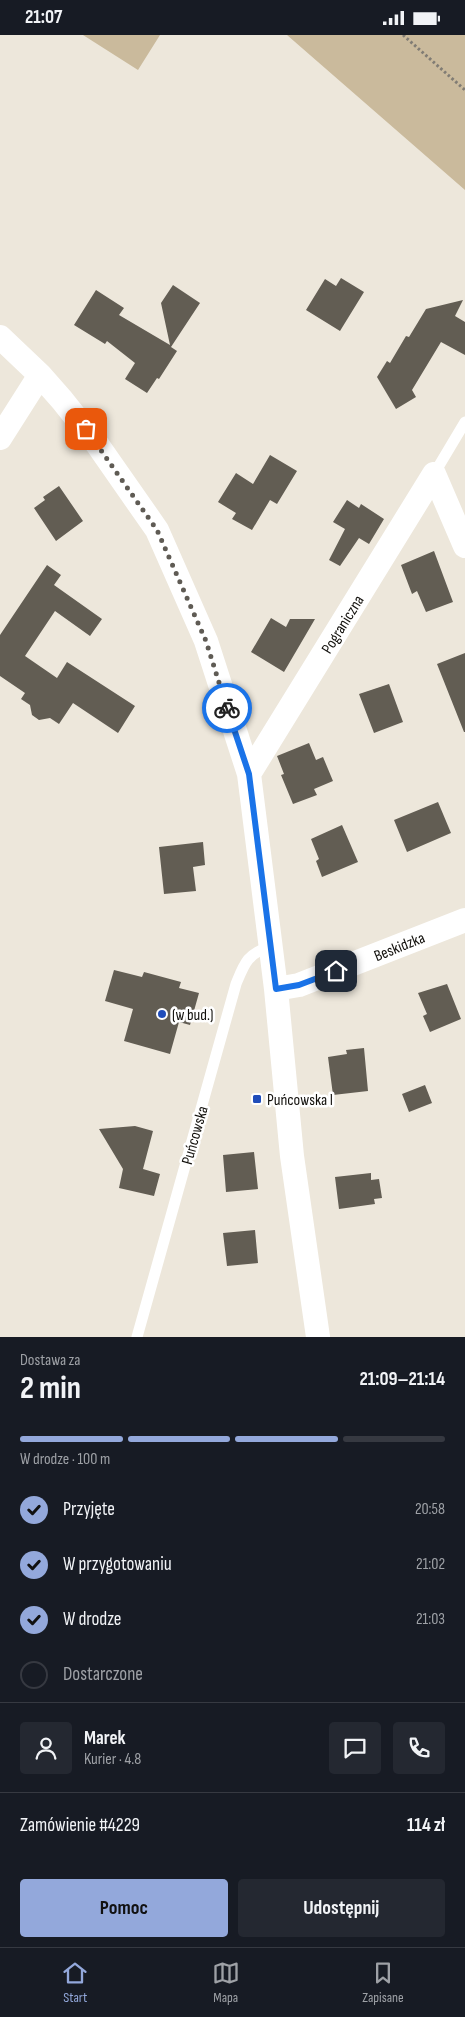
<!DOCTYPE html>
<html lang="pl">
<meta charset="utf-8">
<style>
body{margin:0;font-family:"Sofia Sans Condensed",sans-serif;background:#242831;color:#f1f3f6;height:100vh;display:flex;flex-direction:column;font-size:19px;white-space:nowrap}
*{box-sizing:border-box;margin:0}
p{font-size:16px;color:#9ea1a6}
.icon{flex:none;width:28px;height:28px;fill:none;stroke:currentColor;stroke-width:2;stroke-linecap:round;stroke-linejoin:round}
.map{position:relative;height:1302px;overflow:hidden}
.panel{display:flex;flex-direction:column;background:#171b24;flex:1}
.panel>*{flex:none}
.pin{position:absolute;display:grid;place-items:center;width:42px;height:42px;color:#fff;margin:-21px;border-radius:10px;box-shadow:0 2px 8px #0006}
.courier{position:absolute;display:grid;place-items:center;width:50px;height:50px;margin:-25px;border:4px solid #1a73e8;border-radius:50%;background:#fff;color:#222;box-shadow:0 1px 6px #0007}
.headline em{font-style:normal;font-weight:700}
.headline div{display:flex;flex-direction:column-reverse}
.headline{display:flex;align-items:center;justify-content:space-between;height:85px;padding:0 20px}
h1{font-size:32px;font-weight:700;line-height:38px}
.bar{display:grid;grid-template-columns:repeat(4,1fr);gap:8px 5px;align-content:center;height:60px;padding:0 20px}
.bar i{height:6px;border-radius:4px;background:#363941}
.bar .current{background:#93a8db}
.bar p{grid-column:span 4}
.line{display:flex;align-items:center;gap:12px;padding:0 20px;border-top:1px solid #363941}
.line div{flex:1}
.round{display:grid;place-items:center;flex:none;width:52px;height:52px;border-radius:5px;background:#242831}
ol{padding:0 20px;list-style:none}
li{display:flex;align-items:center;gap:15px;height:55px}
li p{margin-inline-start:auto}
li .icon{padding:5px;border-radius:50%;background:#93a8db;color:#111;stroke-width:4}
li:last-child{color:#9ea1a6}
li i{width:28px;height:28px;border:2px solid #363941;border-radius:50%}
.primary-button{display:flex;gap:10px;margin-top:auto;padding:10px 20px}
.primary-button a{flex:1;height:58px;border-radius:5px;background:#93a8db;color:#111;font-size:20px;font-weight:700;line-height:58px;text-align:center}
.primary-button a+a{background:#242831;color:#f1f3f6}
.status{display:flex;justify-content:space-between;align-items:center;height:35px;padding:0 25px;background:#171b24;direction:ltr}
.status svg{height:14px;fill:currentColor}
.dock{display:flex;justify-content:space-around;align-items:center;height:70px;border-top:1px solid #363941;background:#171b24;font-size:14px;color:#9ea1a6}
.dock a{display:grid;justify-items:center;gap:2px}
.dock .current{color:#93a8db}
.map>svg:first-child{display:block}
.green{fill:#caba9c}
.building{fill:#625d53}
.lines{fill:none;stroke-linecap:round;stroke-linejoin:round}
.path{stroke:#807c74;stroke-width:3;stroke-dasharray:2.5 2.5;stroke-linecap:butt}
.service{stroke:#fff;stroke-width:11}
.minor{stroke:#fff;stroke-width:24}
.done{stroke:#5f5b54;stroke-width:5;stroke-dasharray:0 9}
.route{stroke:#1a73e8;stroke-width:6}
.poi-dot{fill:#204dba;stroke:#fff;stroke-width:2}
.labels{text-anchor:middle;stroke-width:5;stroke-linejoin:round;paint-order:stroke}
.street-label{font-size:16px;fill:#12100c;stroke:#fff}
.poi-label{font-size:16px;fill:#12100c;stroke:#fff;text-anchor:start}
</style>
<div class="status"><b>21:07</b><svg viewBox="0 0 49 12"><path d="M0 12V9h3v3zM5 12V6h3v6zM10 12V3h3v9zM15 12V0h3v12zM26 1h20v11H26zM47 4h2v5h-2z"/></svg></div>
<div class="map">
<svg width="465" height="1302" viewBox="0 0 465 1302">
<rect width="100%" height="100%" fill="#ede7db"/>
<path class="green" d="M83,0h77l-22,35z
M287,0h178v155z"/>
<path class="building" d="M341,243l23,14 -24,39 -34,-21 19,-31 11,7z
M173,250l27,18 -29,44 6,4 -18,28 -2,-1 -10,15 -22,-14 10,-16 -28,-22 -2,3 -31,-19 22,-35 28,18 -5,7 51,30 -9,-42z
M463,265l-8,16 10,6v33l-24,-13 -29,48 4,7 -20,12 -19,-32 10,-16 3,2 16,-27 3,1 17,-28z
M270,420l27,16 -20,33 -7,-4 -18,30 -20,-11 4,-6 -18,-11 18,-29 17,11z
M59,451l24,35 -27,20 -22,-33 11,-8 -2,-3z
M347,465l12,8 2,-4 23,15 -15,25 -10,-6 -19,28 -11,-6 16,-31 -12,-7z
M434,516l19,51 -27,10 -9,-21 -5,3 -11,-29z
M47,530l14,10 -7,10 48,34 -12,17 -35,-25 -30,45 32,22 10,-16 68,44 -17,27 -45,-30 -14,21 -9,-6 -11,2 -7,-5 -2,-10 -9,-6 4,-6 -25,-17v-41z
M271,583l15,9 4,-8h25l-31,53 -33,-20z
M465,618v79h-1l-27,-68z
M389,649l14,38 -29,11 -15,-39z
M309,708l7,17 7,-3 10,24 -19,8 3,6 -24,9 -12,-29 3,-1 -7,-18z
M438,767l13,31 -44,19 -13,-32z
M342,790l16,37 -36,15 -6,-16 3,-2 -8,-20z
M203,807l2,23 -12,2 3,24 -32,3 -5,-47z
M114,935l28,7 2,-5 37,10 -2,6 20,5 -9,32 -11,-3 -9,32 -46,-13 9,-32 -28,-8z
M447,949l14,35 -31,13 -7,-16 4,-2 -9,-21z
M364,1013l4,43 -35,4 -5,-38 19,-3 -1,-4z
M425,1050l7,18 -23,9 -7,-18z
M135,1091l18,5 -10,38 17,5 -6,22 -35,-8 4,-19 -24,-40z
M254,1117l4,37 -32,3 -3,-37z
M371,1138v7l8,-1 3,19 -8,1 1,5 -36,5 -4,-32z
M255,1195l3,33 -31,3 -4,-33z"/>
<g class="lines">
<path class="path" d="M403,0l62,55"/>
<path class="service" d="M434,439l31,-52
M137,1302l99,-353c9,-22 11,-29 34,-38"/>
<path class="minor" d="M0,302l40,38 22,25 35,44 60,86 49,111 43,133 27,215 16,167 26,181
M0,403l40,-63
M434,439l31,72
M249,739l185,-300
M276,954l23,-4 166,-65"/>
</g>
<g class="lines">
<path class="done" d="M86,394l71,101 49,111 21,67"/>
<path class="route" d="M227,673l22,66 27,215 23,-4 37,-14"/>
</g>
<g class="poi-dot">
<circle cx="162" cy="979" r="5"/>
<rect x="252" y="1059" width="10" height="10" rx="2.5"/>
</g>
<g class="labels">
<g class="street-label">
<text transform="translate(342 589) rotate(-58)" y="6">Pograniczna</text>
<text transform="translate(399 911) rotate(-22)" y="6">Beskidzka</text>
<text transform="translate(194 1100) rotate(-74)" y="6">Puńcowska</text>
</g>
<g class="poi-label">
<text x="172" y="985">(w bud.)</text>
<text x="267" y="1070">Puńcowska I</text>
</g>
</g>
</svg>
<div class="pin" style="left:86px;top:394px;background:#ea580c"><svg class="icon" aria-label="bag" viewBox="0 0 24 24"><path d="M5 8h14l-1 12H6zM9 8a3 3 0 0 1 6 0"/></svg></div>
<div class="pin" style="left:336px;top:936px;background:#1f2937"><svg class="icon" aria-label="home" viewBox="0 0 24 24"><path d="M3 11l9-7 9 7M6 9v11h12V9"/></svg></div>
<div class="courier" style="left:227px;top:673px"><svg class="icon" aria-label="bike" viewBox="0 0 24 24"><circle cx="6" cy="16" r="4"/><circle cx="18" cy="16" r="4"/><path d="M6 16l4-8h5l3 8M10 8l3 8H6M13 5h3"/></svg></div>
</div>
<section class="panel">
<div class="headline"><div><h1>2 min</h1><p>Dostawa za</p></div><em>21:09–21:14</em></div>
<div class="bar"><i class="current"></i><i class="current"></i><i class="current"></i><i></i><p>W drodze · 100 m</p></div>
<ol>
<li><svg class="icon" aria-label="check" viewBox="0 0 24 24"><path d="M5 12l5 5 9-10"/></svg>Przyjęte<p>20:58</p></li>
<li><svg class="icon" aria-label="check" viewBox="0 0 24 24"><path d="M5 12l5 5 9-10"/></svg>W przygotowaniu<p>21:02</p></li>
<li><svg class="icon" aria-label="check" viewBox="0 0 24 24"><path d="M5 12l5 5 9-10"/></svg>W drodze<p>21:03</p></li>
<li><i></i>Dostarczone</li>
</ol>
<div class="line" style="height:90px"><a class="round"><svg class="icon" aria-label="person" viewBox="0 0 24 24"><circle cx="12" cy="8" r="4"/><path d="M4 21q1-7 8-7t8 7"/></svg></a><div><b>Marek</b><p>Kurier · 4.8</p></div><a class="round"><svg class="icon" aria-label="chat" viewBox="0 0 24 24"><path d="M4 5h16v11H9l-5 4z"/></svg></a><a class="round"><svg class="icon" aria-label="phone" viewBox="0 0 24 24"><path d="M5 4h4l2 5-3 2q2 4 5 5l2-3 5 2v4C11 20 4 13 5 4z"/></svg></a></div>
<div class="line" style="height:65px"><div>Zamówienie #4229</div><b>114 zł</b></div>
<div class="primary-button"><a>Pomoc</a><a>Udostępnij</a></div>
</section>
<nav class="dock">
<a class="current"><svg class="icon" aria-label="home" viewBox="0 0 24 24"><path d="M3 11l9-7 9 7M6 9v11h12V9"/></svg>Start</a>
<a><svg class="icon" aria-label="map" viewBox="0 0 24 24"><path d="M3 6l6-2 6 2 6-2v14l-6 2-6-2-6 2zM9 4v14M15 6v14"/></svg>Mapa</a>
<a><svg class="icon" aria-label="saved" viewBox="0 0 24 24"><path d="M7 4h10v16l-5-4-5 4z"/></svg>Zapisane</a>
</nav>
